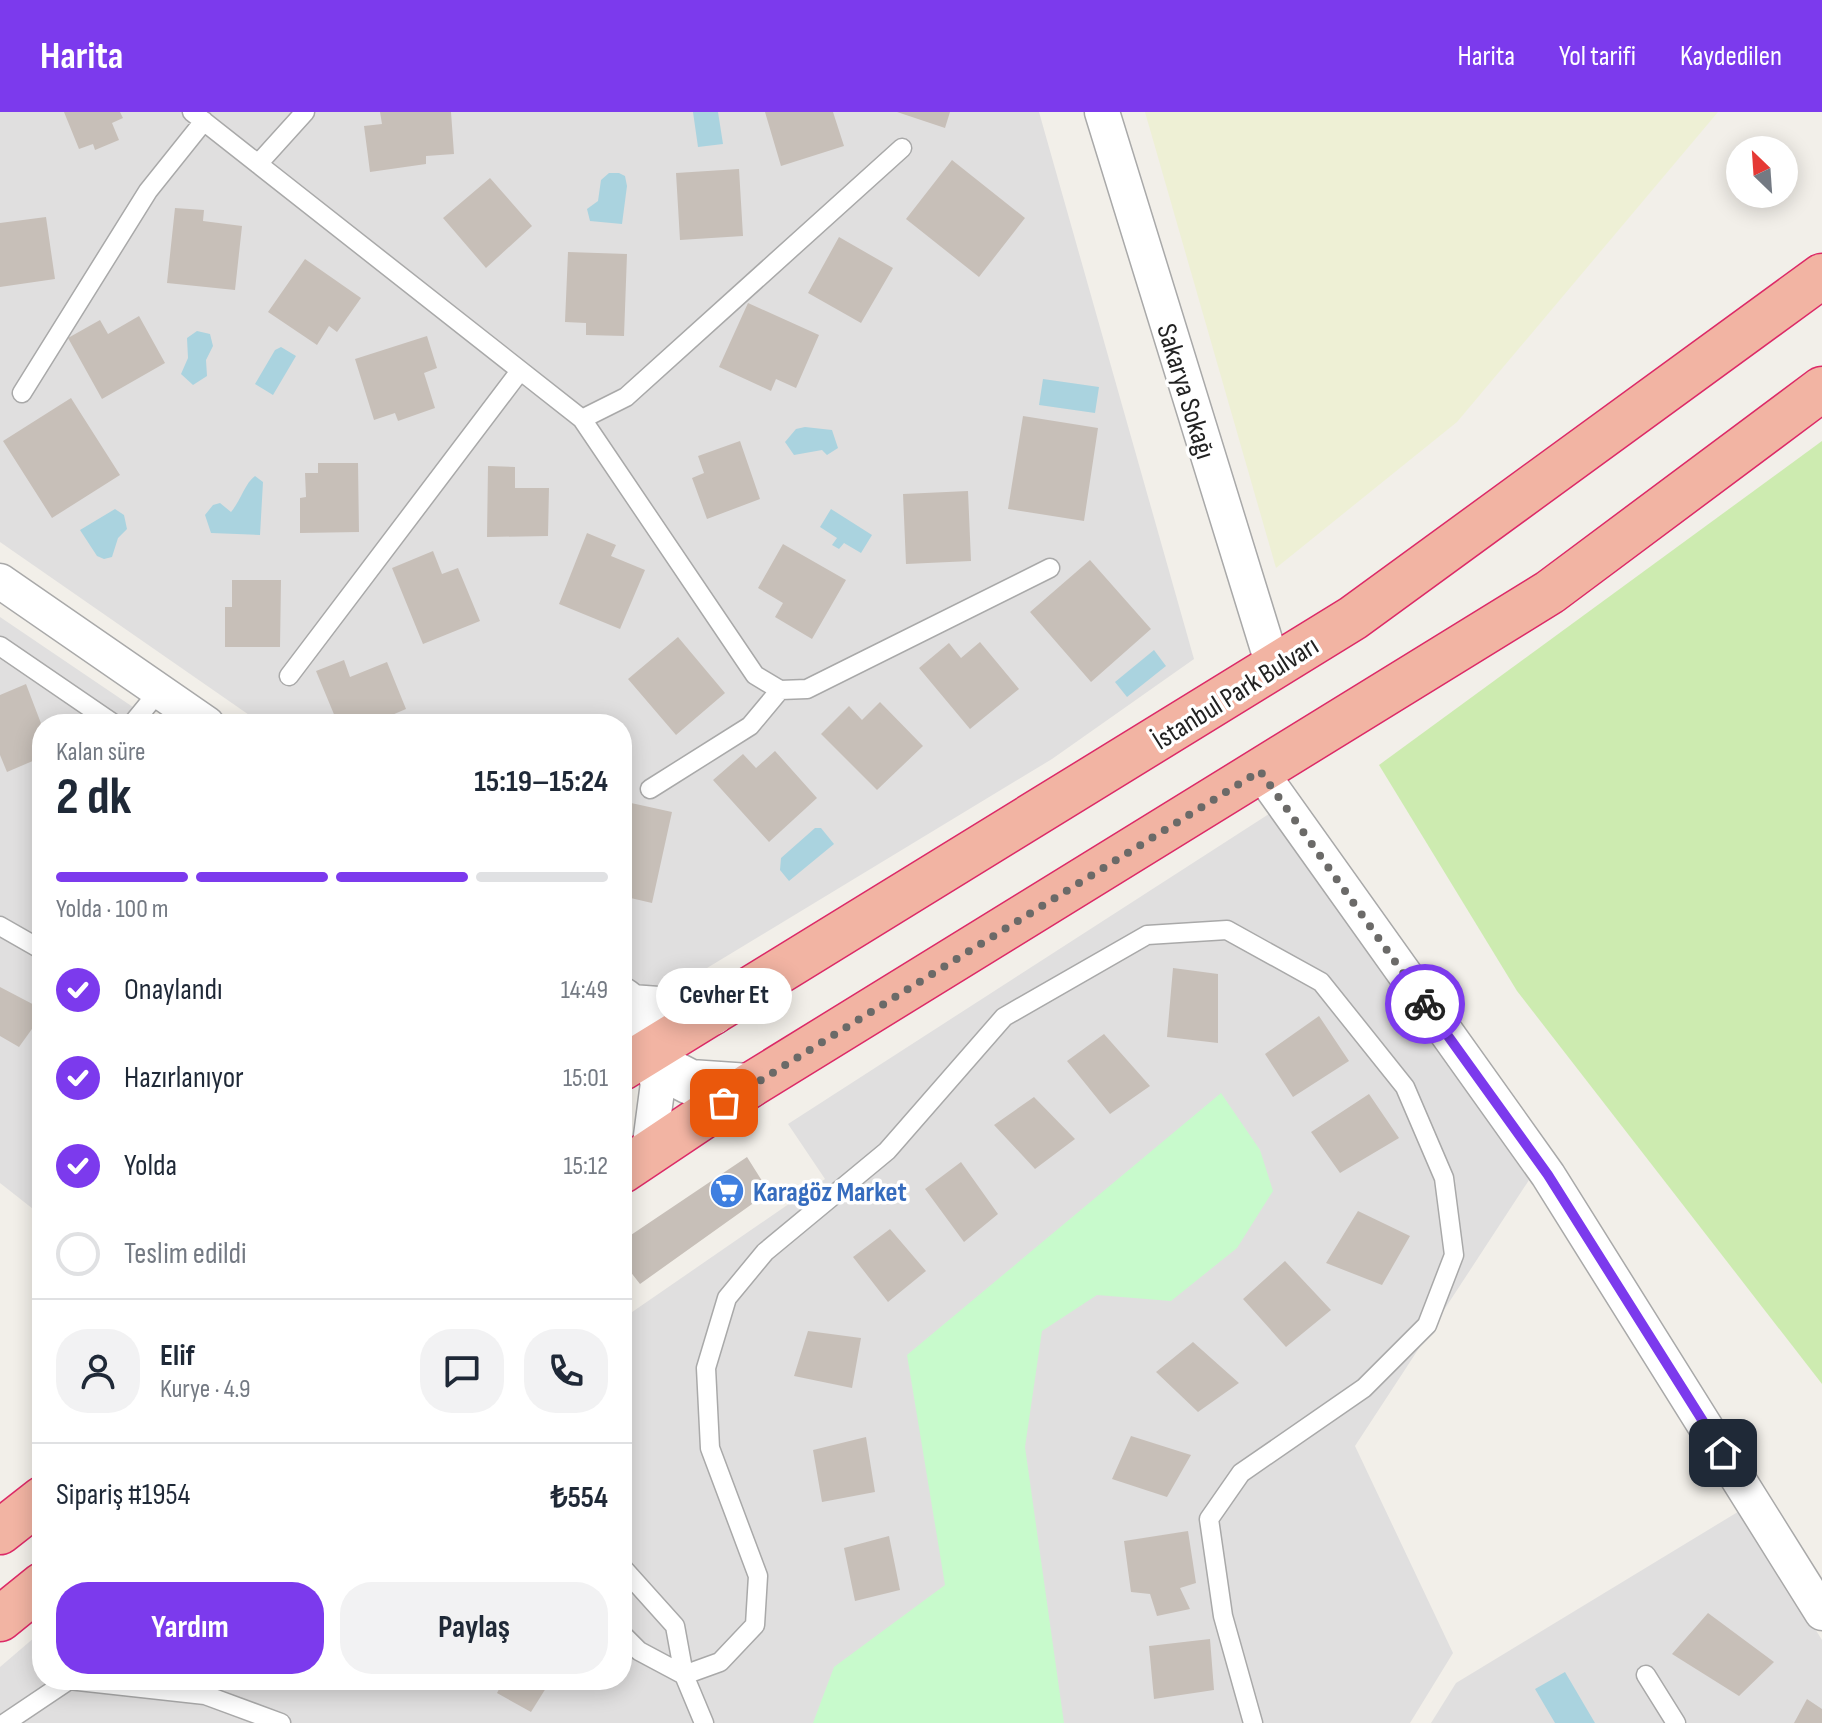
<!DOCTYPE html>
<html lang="tr">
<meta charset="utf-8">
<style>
body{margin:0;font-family:"Sofia Sans Condensed",sans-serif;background:#f2f2f3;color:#1f2937;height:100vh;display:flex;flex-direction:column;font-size:30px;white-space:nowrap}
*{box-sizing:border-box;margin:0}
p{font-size:26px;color:#747a83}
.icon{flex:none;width:44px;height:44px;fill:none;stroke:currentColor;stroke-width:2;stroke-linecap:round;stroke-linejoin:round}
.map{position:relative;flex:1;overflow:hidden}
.details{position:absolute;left:32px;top:602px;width:600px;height:976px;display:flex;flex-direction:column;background:#fff;border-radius:32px;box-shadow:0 4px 20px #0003}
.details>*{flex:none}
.needle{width:52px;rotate:335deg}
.buttons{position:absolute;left:1726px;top:24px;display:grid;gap:16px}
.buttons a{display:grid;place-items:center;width:72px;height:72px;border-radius:50%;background:#fff;box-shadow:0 4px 20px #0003;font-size:40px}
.pin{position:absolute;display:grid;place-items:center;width:68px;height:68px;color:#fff;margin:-34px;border-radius:16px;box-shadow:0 4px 12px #0006}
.courier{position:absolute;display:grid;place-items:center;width:80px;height:80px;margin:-40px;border:6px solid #7c3aed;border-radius:50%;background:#fff;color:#222;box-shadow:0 2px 10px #0007}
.bubble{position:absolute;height:56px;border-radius:28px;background:#fff;box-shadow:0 4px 20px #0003;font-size:26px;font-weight:700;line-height:56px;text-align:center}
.head em{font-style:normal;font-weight:700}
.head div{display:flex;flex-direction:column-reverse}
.head{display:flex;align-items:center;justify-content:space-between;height:136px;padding:0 24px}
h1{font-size:52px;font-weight:700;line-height:60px}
.bar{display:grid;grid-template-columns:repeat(4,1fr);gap:12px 8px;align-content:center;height:96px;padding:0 24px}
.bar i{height:10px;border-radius:6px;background:#e0e1e3}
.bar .active{background:#7c3aed}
.bar p{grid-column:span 4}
.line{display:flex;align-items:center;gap:20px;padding:0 24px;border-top:2px solid #e0e1e3}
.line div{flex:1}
.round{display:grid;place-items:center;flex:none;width:84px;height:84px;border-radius:32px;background:#f2f2f3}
ol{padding:0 24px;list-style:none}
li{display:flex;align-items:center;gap:24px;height:88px}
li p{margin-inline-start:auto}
li .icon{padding:8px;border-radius:50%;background:#7c3aed;color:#fff;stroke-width:4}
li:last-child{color:#747a83}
li i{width:44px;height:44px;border:4px solid #e0e1e3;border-radius:50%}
.primary-button{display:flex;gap:16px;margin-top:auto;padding:16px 24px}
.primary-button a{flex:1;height:92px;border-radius:32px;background:#7c3aed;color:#fff;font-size:32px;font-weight:700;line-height:92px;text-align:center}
.primary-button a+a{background:#f2f2f3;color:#1f2937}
header{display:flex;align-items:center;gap:48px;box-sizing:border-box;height:112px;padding:0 40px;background:#7c3aed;color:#fff}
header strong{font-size:38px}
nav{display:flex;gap:44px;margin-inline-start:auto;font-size:28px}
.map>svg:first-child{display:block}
.residential{fill:#e0dfdf}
.farmland{fill:#eef0d5}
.grass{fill:#cdebb0}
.park{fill:#c8facc}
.water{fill:#aad3df}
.building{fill:#c7bfb8}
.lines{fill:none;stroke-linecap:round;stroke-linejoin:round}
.service-casing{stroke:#a9a9a9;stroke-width:21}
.minor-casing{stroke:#a9a9a9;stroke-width:37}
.tertiary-casing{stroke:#a9a9a9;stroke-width:47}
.trunk-casing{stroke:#dc2a67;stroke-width:47}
.service{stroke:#fff;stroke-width:18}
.minor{stroke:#fff;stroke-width:34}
.tertiary{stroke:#fff;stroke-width:44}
.trunk{stroke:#f2b4a3;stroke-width:44}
.done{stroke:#6b6a68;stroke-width:8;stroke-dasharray:0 14.4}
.route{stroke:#7c3aed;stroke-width:10}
.labels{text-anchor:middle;stroke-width:7;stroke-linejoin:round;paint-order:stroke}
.street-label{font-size:28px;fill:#222;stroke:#fff}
.shop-label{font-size:28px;font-weight:bold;fill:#366cbe;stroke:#fff;text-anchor:start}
</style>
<header>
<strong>Harita</strong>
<nav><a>Harita</a><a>Yol tarifi</a><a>Kaydedilen</a></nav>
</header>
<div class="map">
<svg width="1822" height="1611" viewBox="0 0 1822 1611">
<rect width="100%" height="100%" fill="#f2efe9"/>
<path class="residential" d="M0,0h1039l155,547 -142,100 -378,229 -38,-4 -14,-10v-250h-360l-262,-182z
M0,505l158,107h-116v492l-42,-33z
M1272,700l257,368 -174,266 98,207 -43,70h-1410v-56l42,-36v49h580v-361l203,-140 -37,-55z
M1741,1398l81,130v83h-391l25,-40z"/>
<path class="farmland" d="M1145,0h573l-261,310 -181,146z"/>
<path class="grass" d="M1822,329v943l-305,-393 -138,-226z"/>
<path class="park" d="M1221,981l39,57 13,41 -36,57 -66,53 -74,-6 -55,36 -17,116 39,276h-251l21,-56 111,-82 -38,-230z"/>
<path class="water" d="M693,0h25l5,32 -25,3z
M619,61l6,3 2,10 -5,38 -32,-3 -3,-12 11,-8 3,-21 8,-7z
M197,219l13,3 3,12 -7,14 1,16 -14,9 -12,-11 7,-16 -1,-20z
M281,235l15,9 -23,39 -18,-11 20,-34z
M1043,267l56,8 -4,26 -56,-8z
M805,315l27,3 6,18 -11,7 -5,-5 -28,5 -9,-13 11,-13z
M255,364l8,6 -3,53 -49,-2 -6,-18 8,-10 7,-2 11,9c9,-10 14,-29 24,-36z
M115,397l9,6 3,14 -9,9 -6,19 -8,2 -7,-3 -17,-26z
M831,397l41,26 -11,18 -17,-10 -5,6 -7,-4 5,-7 -17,-11z
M1154,538l12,16 -39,31 -12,-15z
M815,716h6l13,16 -45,37 -9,-11 1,-12z
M1565,1560l30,51h-40l-20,-34z"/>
<path class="building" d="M64,0h56l3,6 -11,5 7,17 -24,10 -2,-6 -14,5z
M380,0h71l3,42 -28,2v8l-56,8 -6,-46 18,-2z
M765,0h68l11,34 -63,20z
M897,0h53l-5,16z
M952,48l73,58 -46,59 -73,-58z
M739,57l4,67 -63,4 -4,-67z
M490,66l42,48 -46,42 -43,-50z
M175,96l29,2 -1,11 39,5 -7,64 -68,-7z
M46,105l9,62 -55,8v-64z
M839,125l54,31 -32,55 -53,-30z
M568,140l59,2 -3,82 -38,-1v-12l-21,-1z
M305,147l56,39 -24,34 -8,-6 -12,19 -49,-33z
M748,191l71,32 -23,53 -20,-9 -5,12 -52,-24z
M139,204l26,47 -63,36 -34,-61 32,-18 8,14z
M427,224l10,32 -13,5 11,35 -37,13 -3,-8 -21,7 -19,-61z
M71,286l49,77 -68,43 -49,-77z
M1023,304l75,12 -14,93 -76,-12z
M740,329l20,58 -53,20 -15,-41 12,-5 -6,-17z
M318,351h40l1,69 -59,1v-35l6,-1 -1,-24h13z
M488,354l27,1v21h34l-1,48 -61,1z
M968,379l3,70 -65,3 -3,-70z
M587,421l29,12 -5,11 34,14 -25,59 -61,-25z
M783,432l63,36 -34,59 -37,-22 8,-14 -25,-15z
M433,439l9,23 16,-6 22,53 -57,23 -31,-76z
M1090,448l61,69 -60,53 -61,-70z
M232,468h49l-1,67h-55v-40h7z
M678,525l47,56 -49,42 -48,-56z
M980,530l39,47 -49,40 -51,-61 30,-25 12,15z
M344,548l6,17 37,-15 19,47 -35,15h-33l-22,-53z
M26,572l16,42v31l-35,15 -7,-17v-60z
M880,590l43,44 -46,44 -56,-56 28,-28 13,14z
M775,639l42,47 -48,44 -56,-62 30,-26 13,14z
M622,689l50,11 -20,91 -30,-7z
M33,697h9v49l-5,1z
M1173,856l45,6v69l-51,-6z
M0,875l42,22v6l-23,32 -19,-11z
M1319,904l30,45 -56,36 -28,-43z
M1104,922l46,52 -40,28 -43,-53z
M1369,982l30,44 -59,35 -29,-41z
M1034,985l41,42 -40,30 -41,-44z
M747,1045l22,35 -129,92 -18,-23v-20z
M961,1050l37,52 -34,28 -39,-53z
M1358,1099l52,25 -28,49 -56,-22z
M890,1117l36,42 -38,31 -35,-45z
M1285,1149l46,49 -45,37 -43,-48z
M808,1219l53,7 -9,50 -58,-12z
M1193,1230l46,41 -41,29 -42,-40z
M1131,1324l60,19 -24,42 -55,-18z
M866,1325l9,55 -53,10 -9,-52z
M1188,1419l8,52 -16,5 10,21 -33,7 -7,-22 -19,-2 -7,-51z
M889,1424l11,54 -45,11 -11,-53z
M1708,1501l66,49 -35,34 -67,-42z
M1210,1527l4,51 -60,9 -5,-53z
M504,1568h47l-20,32 -34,-19z
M1807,1587l15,10v14h-28z"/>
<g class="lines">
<g class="service-casing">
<path id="service" d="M192,0l390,307 173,256 25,15 27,-1 243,-121
M258,52l47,-52
M22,281l126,-202 56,-70
M582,307l44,-22 276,-249
M0,534l114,78
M289,564l231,-305
M132,612l27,-33
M650,677l100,-63 30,-36
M0,814l42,24
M622,1455l53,59 9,49 20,48
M622,1522l17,17 45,24 36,-13 35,-37 3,-49 -48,-128 -4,-80 21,-70 38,-46 122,-101 117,-134 143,-82 80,-5 94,52 84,105 39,91 10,77 -27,70 -63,63 -123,85 -32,46 14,97 30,107
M1646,1563l30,48
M5,1611l64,-43 136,15 76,28"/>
</g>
<g class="minor-casing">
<path id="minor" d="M1102,0l172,557
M0,469l207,143
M1260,659l288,404 274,438
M631,895l27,76 -9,68"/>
</g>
<g class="tertiary-casing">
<path id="tertiary" d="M622,888l9,7 81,6
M622,935l68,35 59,4"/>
</g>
<g class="trunk-casing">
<path id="trunk" d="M622,956l731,-450 469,-342
M622,1059l127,-85 801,-494 272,-203
M0,1420l42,-33
M0,1507l42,-34"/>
</g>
<use href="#service" class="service"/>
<use href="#minor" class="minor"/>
<use href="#tertiary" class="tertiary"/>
<use href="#trunk" class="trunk"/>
</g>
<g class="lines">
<path class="done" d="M724,991l536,-332 165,233"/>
<path class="route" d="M1425,892l123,171 175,278"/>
</g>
<defs>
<g id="supermarket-disc" transform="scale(1.8)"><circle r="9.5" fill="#3f7fe0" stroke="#fff"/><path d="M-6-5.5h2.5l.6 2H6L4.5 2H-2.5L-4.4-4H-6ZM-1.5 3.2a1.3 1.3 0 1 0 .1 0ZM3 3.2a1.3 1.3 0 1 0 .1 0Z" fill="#fff"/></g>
</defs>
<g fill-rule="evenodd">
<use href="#supermarket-disc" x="727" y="1079"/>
</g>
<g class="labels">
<g class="street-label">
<text transform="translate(1187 279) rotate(73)" y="10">Sakarya Sokağı</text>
<text transform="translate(1235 580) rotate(-32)" y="10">İstanbul Park Bulvarı</text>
</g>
<g class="shop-label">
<text x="753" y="1089">Karagöz Market</text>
</g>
</g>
</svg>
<div class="buttons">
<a><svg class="needle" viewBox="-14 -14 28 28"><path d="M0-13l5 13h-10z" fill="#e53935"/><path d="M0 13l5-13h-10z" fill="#747a83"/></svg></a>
</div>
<div class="pin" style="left:724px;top:991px;background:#ea580c"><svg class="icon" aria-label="bag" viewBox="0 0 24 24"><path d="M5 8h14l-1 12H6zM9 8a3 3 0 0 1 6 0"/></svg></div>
<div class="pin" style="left:1723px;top:1341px;background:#1f2937"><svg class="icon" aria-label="home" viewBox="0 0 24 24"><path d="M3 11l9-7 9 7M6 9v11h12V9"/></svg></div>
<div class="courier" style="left:1425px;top:892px"><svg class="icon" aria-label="bike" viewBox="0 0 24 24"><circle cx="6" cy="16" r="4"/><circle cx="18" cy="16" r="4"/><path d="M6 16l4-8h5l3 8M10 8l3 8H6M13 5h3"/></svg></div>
<div class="bubble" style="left:656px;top:856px;width:136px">Cevher Et</div>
<section class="details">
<div class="head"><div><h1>2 dk</h1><p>Kalan süre</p></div><em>15:19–15:24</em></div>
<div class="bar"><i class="active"></i><i class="active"></i><i class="active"></i><i></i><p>Yolda · 100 m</p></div>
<ol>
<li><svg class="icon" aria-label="check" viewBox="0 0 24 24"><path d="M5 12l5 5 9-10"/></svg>Onaylandı<p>14:49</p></li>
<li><svg class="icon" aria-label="check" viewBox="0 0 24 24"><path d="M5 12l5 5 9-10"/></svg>Hazırlanıyor<p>15:01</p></li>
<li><svg class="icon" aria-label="check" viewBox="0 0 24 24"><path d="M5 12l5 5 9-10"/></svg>Yolda<p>15:12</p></li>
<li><i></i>Teslim edildi</li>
</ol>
<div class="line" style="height:144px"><a class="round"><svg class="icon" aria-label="person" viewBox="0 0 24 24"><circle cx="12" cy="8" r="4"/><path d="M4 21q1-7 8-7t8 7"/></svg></a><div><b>Elif</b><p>Kurye · 4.9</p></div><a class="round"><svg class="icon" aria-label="chat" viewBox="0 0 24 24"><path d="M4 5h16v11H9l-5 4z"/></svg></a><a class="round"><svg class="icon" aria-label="phone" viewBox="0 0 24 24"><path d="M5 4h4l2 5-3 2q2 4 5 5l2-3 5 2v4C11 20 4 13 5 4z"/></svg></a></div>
<div class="line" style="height:104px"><div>Sipariş #1954</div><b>₺554</b></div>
<div class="primary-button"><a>Yardım</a><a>Paylaş</a></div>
</section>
</div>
